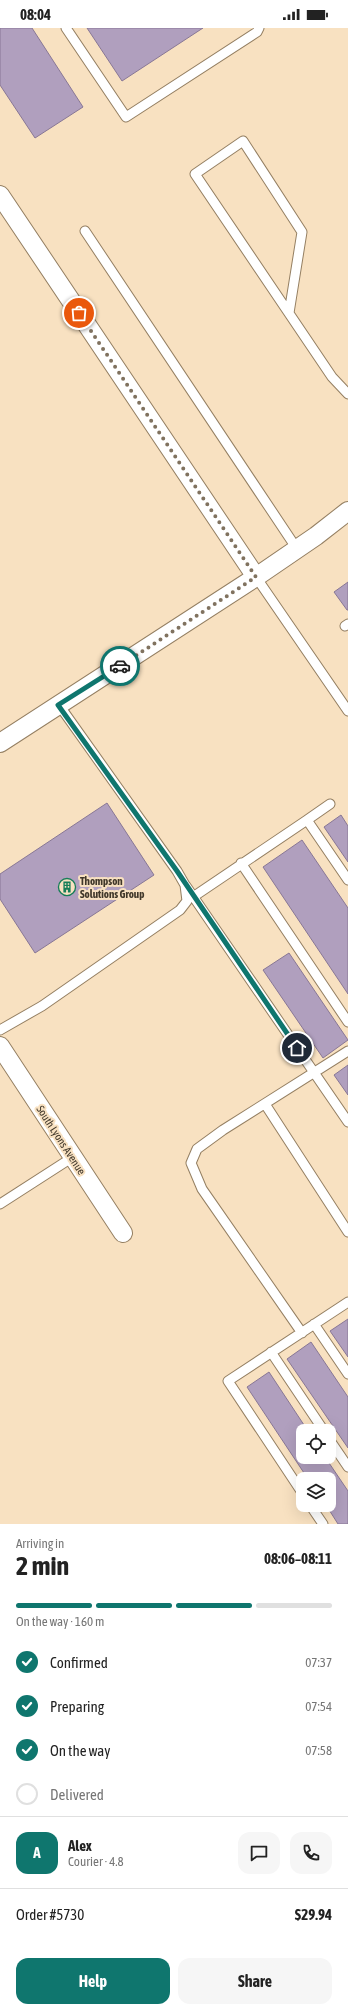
<!DOCTYPE html>
<meta charset="utf-8">
<style>
body{margin:0;font-family:"Asap Condensed",sans-serif;background:#f6f6f6;color:#222;height:100vh;display:flex;flex-direction:column;font-size:15px;white-space:nowrap}
*{box-sizing:border-box;margin:0}
p{font-size:13px;color:#767676}
.icon{flex:none;width:22px;height:22px;fill:none;stroke:currentColor;stroke-width:2;stroke-linecap:round;stroke-linejoin:round}
.map{position:relative;height:1496px;overflow:hidden}
.sheet{display:flex;flex-direction:column;background:#fff;flex:1}
.sheet>*{flex:none}
.controls{position:absolute;left:296px;top:1396px;display:grid;gap:8px}
.controls a{display:grid;place-items:center;width:40px;height:40px;border-radius:8px;background:#fff;box-shadow:0 4px 16px #0002;font-size:20px}
.pin{position:absolute;display:grid;place-items:center;width:34px;height:34px;color:#fff;margin:-17px;border:2px solid #fff;border-radius:50%;box-shadow:0 1px 4px #0007}
.courier{position:absolute;display:grid;place-items:center;width:40px;height:40px;margin:-20px;border:3px solid #0f766e;border-radius:50%;background:#fff;color:#222;box-shadow:0 1px 5px #0007}
.overview em{font-style:normal;font-weight:700}
.overview div{display:flex;flex-direction:column-reverse}
.overview{display:flex;align-items:center;justify-content:space-between;height:68px;padding:0 16px}
h1{font-size:26px;font-weight:700;line-height:30px}
.bar{display:grid;grid-template-columns:repeat(4,1fr);gap:6px 4px;align-content:center;height:48px;padding:0 16px}
.bar i{height:5px;border-radius:3px;background:#e0e0e0}
.bar .active{background:#0f766e}
.bar p{grid-column:span 4}
.line{display:flex;align-items:center;gap:10px;padding:0 16px;border-top:1px solid #e0e0e0}
.line div{flex:1}
.round{display:grid;place-items:center;flex:none;width:42px;height:42px;border-radius:12px;background:#f6f6f6}
ol{padding:0 16px;list-style:none}
li{display:flex;align-items:center;gap:12px;height:44px}
li p{margin-inline-start:auto}
li .icon{padding:4px;border-radius:50%;background:#0f766e;color:#fff;stroke-width:4}
li:last-child{color:#767676}
li i{width:22px;height:22px;border:2px solid #e0e0e0;border-radius:50%}
.cta{display:flex;gap:8px;margin-top:auto;padding:8px 16px}
.cta a{flex:1;height:46px;border-radius:12px;background:#0f766e;color:#fff;font-size:16px;font-weight:700;line-height:46px;text-align:center}
.cta a+a{background:#f6f6f6;color:#222}
.status{display:flex;justify-content:space-between;align-items:center;height:28px;padding:0 20px;background:#fff;direction:ltr}
.status svg{height:11px;fill:currentColor}
.map>svg:first-child{display:block}
.building{fill:#b09fbe;stroke:#887795}
.lines{fill:none;stroke-linecap:round;stroke-linejoin:round}
.service-casing{stroke:#947f62;stroke-width:11}
.minor-casing{stroke:#947f62;stroke-width:20}
.service{stroke:#fff;stroke-width:9}
.minor{stroke:#fff;stroke-width:18}
.done{stroke:#80725f;stroke-width:4;stroke-dasharray:0 7.2}
.route{stroke:#0f766e;stroke-width:5}
.labels{text-anchor:middle;stroke-width:4;stroke-linejoin:round;paint-order:stroke}
.poi-label{font-size:11px;font-weight:bold;fill:#40372a;stroke:#f8e1c1;text-anchor:start}
.street-label{font-size:11px;fill:#40372a;stroke:#f8e1c1}
</style>
<div class="status"><b>08:04</b><svg viewBox="0 0 49 12"><path d="M0 12V9h3v3zM5 12V6h3v6zM10 12V3h3v9zM15 12V0h3v12zM26 1h20v11H26zM47 4h2v5h-2z"/></svg></div>
<div class="map">
<svg width="348" height="1496" viewBox="0 0 348 1496">
<rect width="100%" height="100%" fill="#f8e1c1"/>
<path class="building" d="M0,0h32l51,79 -48,31 -35,-53z
M87,0h116l-81,53z
M348,554v28h-1l-13,-18z
M107,775l47,72 -119,78 -35,-54v-25z
M341,787l7,11v36l-24,-35z
M302,812l46,68v86l-85,-127z
M289,925l59,87 -25,18 -60,-88z
M348,1037v30l-14,-20z
M348,1291v38l-18,-26z
M311,1314l37,55v51l-61,-89z
M269,1344l39,59h-5v26h22l23,34v33h-10l-12,-19h3v-26h-21l-61,-92z"/>
<g class="lines">
<g class="service-casing">
<path id="service" d="M66,0l60,89 131,-85 2,-4
M85,203l212,318
M289,285l13,-81 -59,-91 -48,33 137,203 16,17
M256,549l92,134
M345,598l3,-2
M307,792l23,-16
M241,835l107,159
M186,858l162,236
M193,869l114,-77 41,60
M0,1002l42,-24 138,-96 7,-9 -2,-16 -8,-14 -118,-166
M265,1076l83,128
M0,1176l73,-47
M314,1296l34,50
M302,1305l-100,-144 -11,-26 6,-14 26,-19 125,-79
M271,1324l53,79
M329,1411l19,28
M303,1466l-75,-113 120,-79
M310,1477l13,19"/>
</g>
<g class="minor-casing">
<path id="minor" d="M0,167l256,382
M0,715l256,-166 60,-41 32,-25
M0,1018l123,187"/>
</g>
<use href="#service" class="service"/>
<use href="#minor" class="minor"/>
</g>
<g class="lines">
<path class="done" d="M79,285l177,264 -136,89"/>
<path class="route" d="M120,638l-62,39 119,166 120,177"/>
</g>
<defs>
<g id="building-ring" transform="scale(0.9)"><circle r="9.5" fill="#f8e1c1" stroke="#167e58" stroke-width="1.5"/><path d="M-4-6H4V6H1V3H-1V6H-4ZM-2.5-4.3h1.7v1.8h-1.7ZM.8-4.3h1.7v1.8H.8ZM-2.5-1h1.7V.8h-1.7ZM.8-1h1.7V.8H.8Z" fill="#167e58"/></g>
</defs>
<g fill-rule="evenodd">
<use href="#building-ring" x="67" y="859"/>
</g>
<g class="labels">
<g class="poi-label">
<text x="80" y="857">Thompson<tspan x="80" dy="13">Solutions Group</tspan></text>
</g>
<g class="street-label">
<text transform="translate(61 1112) rotate(57)" y="4">South Lyons Avenue</text>
</g>
</g>
</svg>
<div class="controls">
<a><svg class="icon" aria-label="locate" viewBox="0 0 24 24"><circle cx="12" cy="12" r="6"/><path d="M12 2v4M12 18v4M2 12h4M18 12h4"/></svg></a>
<a><svg class="icon" aria-label="layers" viewBox="0 0 24 24"><path d="M12 4l9 5-9 5-9-5zM3 14l9 5 9-5"/></svg></a>
</div>
<div class="pin" style="left:79px;top:285px;background:#ea580c"><svg class="icon" aria-label="bag" viewBox="0 0 24 24"><path d="M5 8h14l-1 12H6zM9 8a3 3 0 0 1 6 0"/></svg></div>
<div class="pin" style="left:297px;top:1020px;background:#1f2937"><svg class="icon" aria-label="home" viewBox="0 0 24 24"><path d="M3 11l9-7 9 7M6 9v11h12V9"/></svg></div>
<div class="courier" style="left:120px;top:638px"><svg class="icon" aria-label="car" viewBox="0 0 24 24"><path d="M5 17H2v-5l4-1 3-4h7l3 4 3 1v5h-3M9 17h6M6 11h13"/><circle cx="7" cy="17" r="2"/><circle cx="17" cy="17" r="2"/></svg></div>
</div>
<section class="sheet">
<div class="overview"><div><h1>2 min</h1><p>Arriving in</p></div><em>08:06–08:11</em></div>
<div class="bar"><i class="active"></i><i class="active"></i><i class="active"></i><i></i><p>On the way · 160 m</p></div>
<ol>
<li><svg class="icon" aria-label="check" viewBox="0 0 24 24"><path d="M5 12l5 5 9-10"/></svg>Confirmed<p>07:37</p></li>
<li><svg class="icon" aria-label="check" viewBox="0 0 24 24"><path d="M5 12l5 5 9-10"/></svg>Preparing<p>07:54</p></li>
<li><svg class="icon" aria-label="check" viewBox="0 0 24 24"><path d="M5 12l5 5 9-10"/></svg>On the way<p>07:58</p></li>
<li><i></i>Delivered</li>
</ol>
<div class="line" style="height:72px"><b class="round" style="background:#0f766e;color:#fff">A</b><div><b>Alex</b><p>Courier · 4.8</p></div><a class="round"><svg class="icon" aria-label="chat" viewBox="0 0 24 24"><path d="M4 5h16v11H9l-5 4z"/></svg></a><a class="round"><svg class="icon" aria-label="phone" viewBox="0 0 24 24"><path d="M5 4h4l2 5-3 2q2 4 5 5l2-3 5 2v4C11 20 4 13 5 4z"/></svg></a></div>
<div class="line" style="height:52px"><div>Order #5730</div><b>$29.94</b></div>
<div class="cta"><a>Help</a><a>Share</a></div>
</section>
